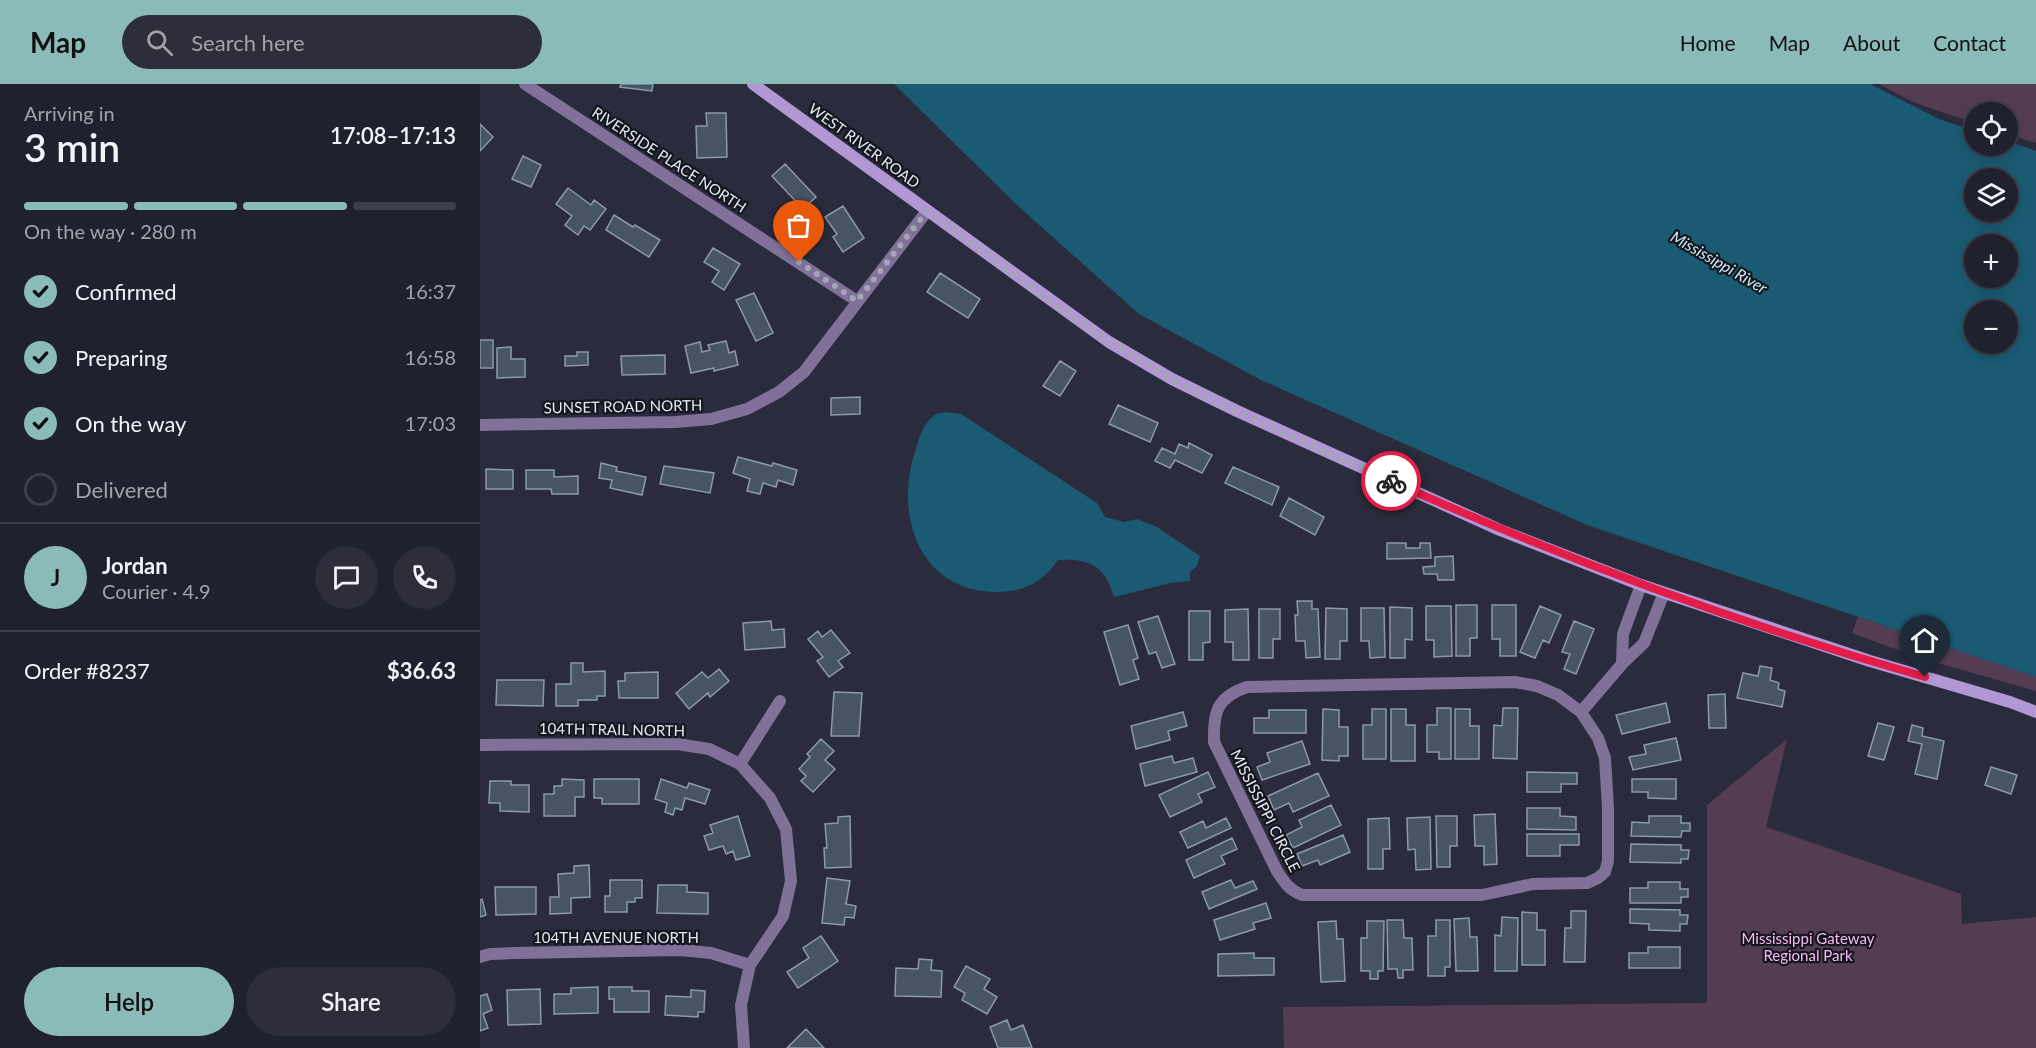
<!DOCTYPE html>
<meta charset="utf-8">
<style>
body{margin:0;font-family:Lato,sans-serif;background:#2d2e3a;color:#f1f3f6;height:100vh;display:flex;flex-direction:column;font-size:22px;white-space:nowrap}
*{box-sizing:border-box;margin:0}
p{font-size:20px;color:#a2a3aa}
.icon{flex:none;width:33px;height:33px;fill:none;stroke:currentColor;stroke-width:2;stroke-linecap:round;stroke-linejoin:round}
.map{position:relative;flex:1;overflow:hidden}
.sheet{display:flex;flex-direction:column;background:#20212e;width:480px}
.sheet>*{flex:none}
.controls{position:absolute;left:1484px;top:18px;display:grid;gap:12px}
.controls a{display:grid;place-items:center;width:54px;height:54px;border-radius:50%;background:#20212e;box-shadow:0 3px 15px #0003,0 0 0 2px #3d3e4a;font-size:30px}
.pin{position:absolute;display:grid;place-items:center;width:51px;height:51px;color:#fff;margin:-62px -26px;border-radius:50% 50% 50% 0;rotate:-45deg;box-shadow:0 0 6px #0007}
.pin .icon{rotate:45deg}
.courier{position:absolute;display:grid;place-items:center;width:60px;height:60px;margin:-30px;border:4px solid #e11d48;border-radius:50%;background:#fff;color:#222;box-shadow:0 2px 8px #0007}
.summary em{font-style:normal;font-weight:600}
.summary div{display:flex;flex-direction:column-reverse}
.summary{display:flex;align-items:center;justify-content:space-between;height:102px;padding:0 24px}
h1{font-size:39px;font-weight:600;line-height:45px}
.bar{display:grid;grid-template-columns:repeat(4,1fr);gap:9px 6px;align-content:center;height:72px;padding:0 24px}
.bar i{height:8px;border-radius:4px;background:#3d3e4a}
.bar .current{background:#8bbbb9}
.bar p{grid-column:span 4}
.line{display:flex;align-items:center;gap:15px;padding:0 24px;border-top:2px solid #3d3e4a}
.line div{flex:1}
.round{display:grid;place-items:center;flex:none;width:63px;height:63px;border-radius:32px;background:#2d2e3a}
ol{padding:0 24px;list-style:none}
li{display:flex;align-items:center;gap:18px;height:66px}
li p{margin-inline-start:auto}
li .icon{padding:6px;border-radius:50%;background:#8bbbb9;color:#111;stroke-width:4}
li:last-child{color:#a2a3aa}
li i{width:33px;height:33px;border:3px solid #3d3e4a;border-radius:50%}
.button{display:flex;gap:12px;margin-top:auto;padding:12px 24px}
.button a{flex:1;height:69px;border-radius:36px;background:#8bbbb9;color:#111;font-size:24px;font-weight:600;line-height:69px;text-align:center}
.button a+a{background:#2d2e3a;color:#f1f3f6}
header{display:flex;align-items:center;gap:36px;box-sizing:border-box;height:84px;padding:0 30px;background:#8bbbb9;color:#111}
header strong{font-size:28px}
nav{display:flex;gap:33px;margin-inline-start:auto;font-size:21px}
.search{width:420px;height:54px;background:#2d2e3a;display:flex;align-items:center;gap:15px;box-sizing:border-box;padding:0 21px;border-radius:33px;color:#a2a3aa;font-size:22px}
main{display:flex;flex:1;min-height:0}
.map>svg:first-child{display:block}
.green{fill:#543d53}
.water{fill:#1a5b73;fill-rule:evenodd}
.building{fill:#465463;stroke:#8b99aa;stroke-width:1.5}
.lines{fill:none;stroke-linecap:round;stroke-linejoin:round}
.street{stroke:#817198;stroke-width:12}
.secondary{stroke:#b197d4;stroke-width:12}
.done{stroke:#a4a6b3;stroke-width:6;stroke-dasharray:0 10.8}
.route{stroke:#e11d48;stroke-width:8}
.labels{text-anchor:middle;stroke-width:4.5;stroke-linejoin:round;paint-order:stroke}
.street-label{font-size:15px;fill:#e6e8f3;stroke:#14151d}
.park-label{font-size:15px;fill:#f9baf5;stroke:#14151d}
.water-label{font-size:16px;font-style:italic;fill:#c8ebfa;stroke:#14151d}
</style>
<header>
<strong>Map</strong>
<div class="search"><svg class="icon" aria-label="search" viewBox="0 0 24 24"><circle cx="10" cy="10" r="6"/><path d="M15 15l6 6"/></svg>Search here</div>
<nav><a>Home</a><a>Map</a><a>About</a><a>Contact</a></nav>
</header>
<main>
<section class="sheet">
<div class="summary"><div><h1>3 min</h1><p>Arriving in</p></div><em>17:08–17:13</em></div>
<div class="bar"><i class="current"></i><i class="current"></i><i class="current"></i><i></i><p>On the way · 280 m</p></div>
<ol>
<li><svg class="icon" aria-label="check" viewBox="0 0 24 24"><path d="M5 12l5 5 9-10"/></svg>Confirmed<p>16:37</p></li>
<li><svg class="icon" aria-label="check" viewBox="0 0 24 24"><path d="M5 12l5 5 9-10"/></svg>Preparing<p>16:58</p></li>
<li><svg class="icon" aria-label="check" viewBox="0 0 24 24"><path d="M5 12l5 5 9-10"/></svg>On the way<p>17:03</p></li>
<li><i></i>Delivered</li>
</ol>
<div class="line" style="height:108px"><b class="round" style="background:#8bbbb9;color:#111">J</b><div><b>Jordan</b><p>Courier · 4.9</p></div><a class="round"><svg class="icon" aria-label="chat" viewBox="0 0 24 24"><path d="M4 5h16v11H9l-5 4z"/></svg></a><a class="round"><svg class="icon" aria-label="phone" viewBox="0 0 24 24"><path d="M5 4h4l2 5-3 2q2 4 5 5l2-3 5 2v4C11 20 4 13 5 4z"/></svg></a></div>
<div class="line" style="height:78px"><div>Order #8237</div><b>$36.63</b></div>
<div class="button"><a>Help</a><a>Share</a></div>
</section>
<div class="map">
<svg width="1556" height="964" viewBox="0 0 1556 964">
<rect width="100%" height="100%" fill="#2a2c3d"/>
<path class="green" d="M1399,0h157v59l-29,-9v-22h-33v11l-61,-21z
M1378,533l178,60v14l-119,-34 -65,-24z
M1307,655l-21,88 195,67 1,30 74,-7v131h-752l-1,-41 424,-4v-198z"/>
<path class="water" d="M414,0h976l69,35 35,12v15h33v-5l29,10v526l-449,-152 -326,-145 -122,-66 -121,-108zM1527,94v34h-33v-34zM1494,160h33v34h-33zM1494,226h33v34h-33z
M465,328l16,2 136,89 8,14 19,5 13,-3 20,8 43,29 -3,10 -7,6v9l-20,2 -56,14c-9,-31 -24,-39 -56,-37 -15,22 -34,32 -61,32 -78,0 -104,-78 -81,-143 3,-10 7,-25 16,-32 3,-3 9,-4 13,-5z"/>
<path class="building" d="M141,0h32l-1,7 -32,-4z
M226,29h20l1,44 -30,1 -1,-32h11z
M0,40l13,13 -13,14z
M43,72l18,9 -10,22 -19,-8z
M305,80l31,33 -13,12 -31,-33z
M88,104l23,17 3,-5 12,9 -16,21 -6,-4 -6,9 -13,-10 7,-9 -16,-12z
M363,122l21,32 -21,14 -10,-15 4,-3 -12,-17z
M134,131l19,12 2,-2 25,15 -11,17 -43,-27z
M233,164l27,16 -16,26 -12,-8 7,-11 -15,-9z
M460,189l40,26 -12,19 -41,-26z
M274,209l19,40 -17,8 -20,-41z
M0,256h13v28h-13z
M246,257l3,12 6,-2 3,14 -24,6v-3l-23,5 -6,-27 15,-4 2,10 8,-2 -2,-5z
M31,263v12h14v18l-28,1v-30z
M97,268h11v13l-23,1v-10h12z
M185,271v19l-43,1 -1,-19z
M580,277l16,10 -16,25 -17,-10z
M380,313v17l-29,1v-17z
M638,321l40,18 -8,19 -41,-18z
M709,359l23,12 -10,18 -27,-13 -5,8 -15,-7 7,-13 13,6 4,-10 9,4z
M258,373l34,9 1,-3 24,7 -4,15 -15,-5 -2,7 -13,-4 -3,11 -13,-3 3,-12 -17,-6z
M121,379l16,4 -1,4 30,6 -4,18 -32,-7 2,-8 -13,-2z
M184,382l50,7 -4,20 -50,-9z
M753,383l46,20 -7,18 -47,-22z
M6,385l27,1v19h-27z
M46,386h28v7l24,-1v18h-26l-1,-5h-25z
M809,414l35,19 -9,18 -35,-19z
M907,459h19v5h14v-5h10l1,15 -44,1z
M973,472l1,24h-16l-1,-6h-13l-1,-7 12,-1v-9z
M817,517h15v8h6l2,48 -14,1 -1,-17h-9l-1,-26h3z
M976,521h21v33h-7v18h-14z
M1012,521h24v51h-16v-17h-8z
M946,522h25l1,50 -18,1v-17h-8z
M1060,522l21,9 -12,28 -6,-3 -8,18 -15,-6z
M910,523l22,1v32l-7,-1v19h-15z
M846,524l21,1v32h-7v18h-15z
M881,524h23l1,49 -15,1 -1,-17h-8z
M768,525l1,51h-16v-18h-8v-32z
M779,525h21v30h-7v19h-14z
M709,527h21v31l-7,1v17h-14z
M678,532l17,48 -13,4 -6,-16 -7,2 -11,-32z
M291,537l1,9 12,-1 1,18 -40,3 -2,-27z
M1094,537l20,8 -18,45 -12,-5 6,-15 -8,-2z
M648,541l10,33 -5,2 6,19 -19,6 -16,-53z
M351,546l19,23 -12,8 5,6 -14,10 -12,-16 6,-4 -15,-18 10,-8 4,6z
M91,579h12v9l22,-1v25h-8v4h-19v6h-22v-22h15z
M1280,582l12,2 -2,12 9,3 -1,6 7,2 -3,16 -45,-9 6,-25 15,3z
M239,585l10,12 -19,16 -2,-4 -19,16 -13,-16 26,-21 6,6z
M178,588v26h-39l-1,-17h7v-8z
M17,596h47l-1,26 -47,-1z
M354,608l28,1 -3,43h-28z
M1245,610l1,34h-17l-1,-33z
M1186,619l4,19 -48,12 -6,-19z
M957,624h14v51h-12v-7h-12v-27h10z
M1023,624h15l-1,51 -24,-1 1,-33 8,1z
M843,625l16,1v17h9v29h-9v5l-17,-1z
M892,625h14v50h-23v-34h9z
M911,625h15v16h9v36h-24z
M975,625h15v17h9v33h-24z
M789,626h37v23h-52v-15h15z
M703,628l4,14 -19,5 2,9 -34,9 -5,-23z
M1398,639l16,4 -10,33 -16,-4z
M1432,641l11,3 -1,8 22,5 -7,38 -22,-5 7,-30 -14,-3z
M1196,654l5,22 -48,10 -4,-13 17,-3 -2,-9z
M341,655l13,12 -9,9 10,9 -22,23 -12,-11 5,-5 -7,-7 11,-12 -3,-3z
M822,657l8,23 -48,16 -5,-13 13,-5 -3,-9z
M692,672l2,7 19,-5 4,14 -52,14 -5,-22z
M1511,683l26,8 -6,19 -26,-9z
M728,688l7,15 -17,7 4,8 -32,15 -11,-22z
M1047,688l50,1v11h-16v8h-34z
M838,689l11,23 -36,16 -4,-9 -15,7 -6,-14z
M82,695l22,1v17h-9v19h-31v-22h10v-8h8z
M114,695h45v25h-37v-6h-8z
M181,695l26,9 2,-5 21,7 -5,14 -20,-6 -3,12 -7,-2 -2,7 -8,-3 2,-9 -12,-4z
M1152,695h44v20l-28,-1v-6h-16z
M10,697h21v4h18v27l-29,-1v-8h-11z
M851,721l10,20 -48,23 -7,-13 16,-8 -3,-7z
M1047,724h33v8l16,1v13l-49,-1z
M1015,730l2,50 -13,1v-19h-9l-1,-31z
M258,732l12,40 -14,4 -3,-9 -7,3 -3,-8 -14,4 -5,-14 9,-3 -3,-8z
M370,732l1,51 -26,1 -1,-20h3l-2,-24 13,-1v-6z
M956,732h21v30h-7v21h-13z
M1169,732h32v7h9v8h-8l-1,6 -50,-1 1,-14 17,1z
M950,733l1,52 -15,1 -1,-21 -7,1 -1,-32z
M746,734l5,10 -43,20 -8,-16 23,-11 3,7z
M909,734l1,31h-7v20h-15v-50z
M1047,750h52v11h-19v11h-33z
M863,751l7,17 -30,13 -2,-5 -16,6 -5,-12z
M752,754l5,11 -16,7 4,8 -31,14 -8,-18z
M1151,760l50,1v5h8l-1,9h-7v4l-51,-1z
M109,781l1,32 -19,1v15l-21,1v-17h9l-1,-23 16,-1v-7z
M347,794l23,3 -4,23 10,2 -2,12 -9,-1 -1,8 -22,-2z
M130,796h32v18h-7v4h-8v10h-22v-16h5z
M751,796l4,8 18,-7 4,8 -48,20 -7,-17z
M1168,798h32v7h8v8h-7v6h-51v-15h18z
M178,801h29v7l21,1v21l-51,-1z
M15,803h41v27l-40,1z
M2,815l4,16 -6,2v-17z
M786,819l5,15 -18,5 2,6 -35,11 -6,-20z
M1150,825l50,1v5h8l-1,9h-7v7l-31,-1v-6l-19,-1z
M1091,827h15l-1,51h-21l1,-34h6z
M1042,828l15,1v17h8v35h-23z
M1022,833l16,1 -1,53h-22v-36l6,1z
M989,834l1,19h7l1,34h-22l-2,-52z
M907,836h16l1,18h8l1,32h-10v8h-5l-1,-9h-9z
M956,836h14v47h-5v9h-17v-40h8z
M856,837l1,18h6l2,42 -24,1 -3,-60z
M887,837h17l-1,50h-5v8h-8v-8h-9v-33h6z
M341,852l17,25 -40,27 -11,-16 22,-14 -6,-10z
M1168,863h32v21h-51v-15h19z
M774,869v5h20v17l-56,1v-22z
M439,875l13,1 -1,10 11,1 -1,26 -46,-1 1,-28 22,1z
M486,882l24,13 -6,10 13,8 -10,17 -25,-14 3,-7 -11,-6z
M118,903v26l-44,1v-20h17v-6z
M129,903h23v4h17v21h-35v-13h-5z
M60,905l1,35 -33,1 -1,-35z
M211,906l14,1 -1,21h-6v5l-33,-2 1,-19 25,1z
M7,910l5,16 -9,4 5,14 -8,3v-35z
M527,936l4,10 12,-5 9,23h-34l-8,-21z
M326,945l18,19h-37z"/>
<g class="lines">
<path class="street" d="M45,0l332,217
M0,341l195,-3 36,-3 36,-10 32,-17 25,-20 123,-161
M1142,580l1,-30 18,-49
M1035,598l22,4 21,9 23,17 17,26 7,20 3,50v53l-3,11 -7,6 -11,5 -54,1 -51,11h-180c-13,-5 -18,-13 -25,-24l-63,-129c-1,-30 3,-45 33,-55z
M1101,628l41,-48 22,-21 20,-50
M0,661l197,-1 32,5 31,15 30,34 16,31 5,52 -8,35 -33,49 -9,40 3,43
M260,680l40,-63
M0,873l10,-3 26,-1 164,-3 31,3 39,12"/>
<path class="secondary" d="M273,0l356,258 63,37 65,32 263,119 141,55 229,76 140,41 26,10"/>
</g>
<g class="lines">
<path class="done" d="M319,178l58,39 70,-90c73,52 143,109 221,154 77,45 161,79 243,116"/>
<path class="route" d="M911,397c173,78 351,144 534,196"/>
</g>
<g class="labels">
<g class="street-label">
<text transform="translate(384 62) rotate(36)" y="5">WEST RIVER ROAD</text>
<text transform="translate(189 76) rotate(33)" y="5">RIVERSIDE PLACE NORTH</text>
<text transform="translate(143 323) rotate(-1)" y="5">SUNSET ROAD NORTH</text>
<text transform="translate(132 646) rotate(1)" y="5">104TH TRAIL NORTH</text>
<text transform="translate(785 727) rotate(63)" y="5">MISSISSIPPI CIRCLE</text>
<text x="136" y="859">104TH AVENUE NORTH</text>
</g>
<g class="park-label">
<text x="1328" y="860">Mississippi Gateway<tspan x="1328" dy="17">Regional Park</tspan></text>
</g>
<g class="water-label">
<text transform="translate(1239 178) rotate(30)" y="6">Mississippi River</text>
</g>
</g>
</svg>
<div class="controls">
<a><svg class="icon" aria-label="locate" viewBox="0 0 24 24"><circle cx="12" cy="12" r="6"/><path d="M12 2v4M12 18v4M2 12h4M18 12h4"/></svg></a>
<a><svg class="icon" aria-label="layers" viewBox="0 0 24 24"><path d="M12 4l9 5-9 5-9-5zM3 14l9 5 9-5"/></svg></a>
<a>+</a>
<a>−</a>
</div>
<div class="pin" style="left:319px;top:178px;background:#ea580c"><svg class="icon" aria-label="bag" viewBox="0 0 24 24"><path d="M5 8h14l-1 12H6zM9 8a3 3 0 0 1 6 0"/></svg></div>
<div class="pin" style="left:1445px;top:593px;background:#1f2937"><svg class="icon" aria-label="home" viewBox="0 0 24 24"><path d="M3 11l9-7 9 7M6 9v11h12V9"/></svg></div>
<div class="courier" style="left:911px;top:397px"><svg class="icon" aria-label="bike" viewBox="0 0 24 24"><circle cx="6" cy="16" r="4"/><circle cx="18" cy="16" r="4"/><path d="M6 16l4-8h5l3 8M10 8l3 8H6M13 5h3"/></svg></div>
</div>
</main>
